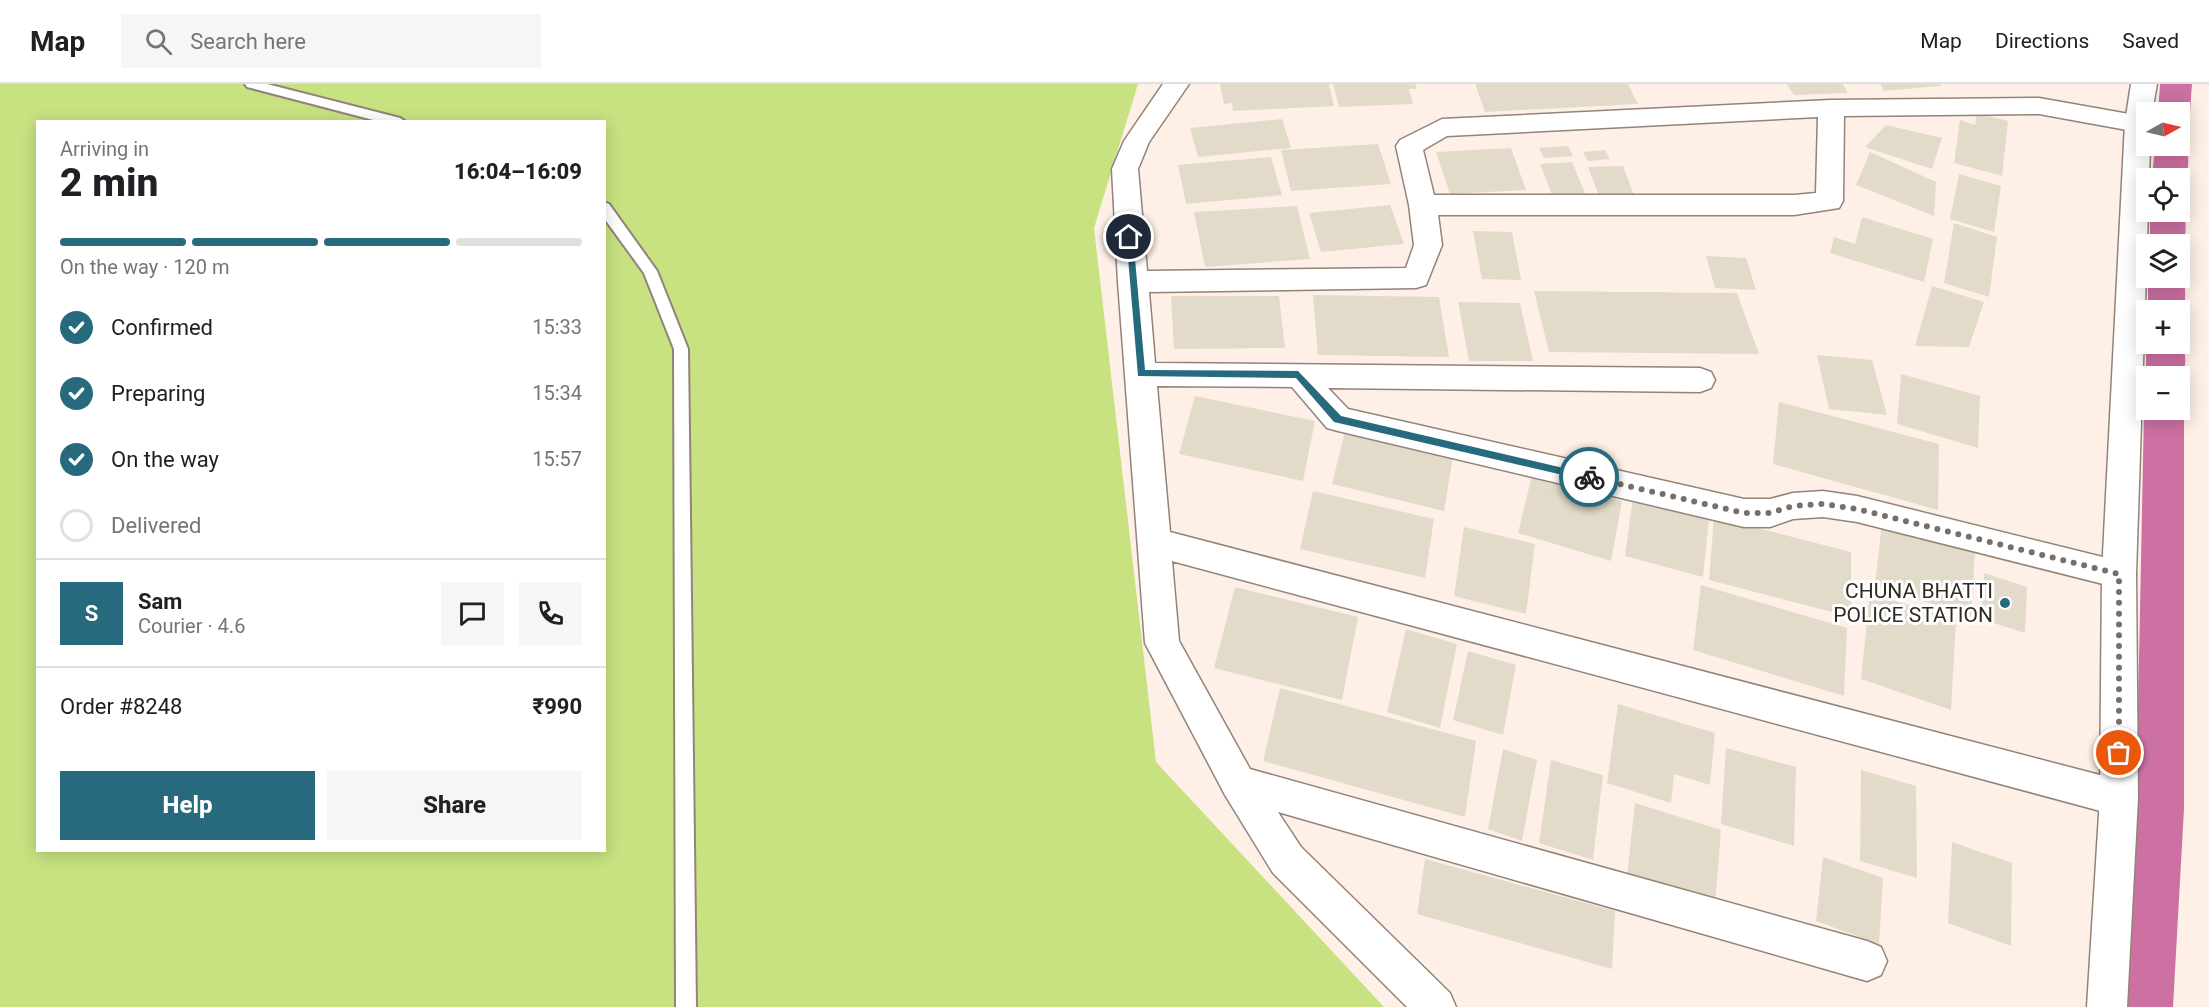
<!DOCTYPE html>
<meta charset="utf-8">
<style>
body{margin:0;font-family:Roboto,sans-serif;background:#f6f6f6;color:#202124;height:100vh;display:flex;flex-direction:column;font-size:22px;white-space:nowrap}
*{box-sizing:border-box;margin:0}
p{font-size:20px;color:#757577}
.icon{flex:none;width:33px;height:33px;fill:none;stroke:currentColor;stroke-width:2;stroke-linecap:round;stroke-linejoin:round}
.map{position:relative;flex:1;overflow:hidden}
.panel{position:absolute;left:36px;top:36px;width:570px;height:732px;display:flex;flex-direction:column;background:#fff;border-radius:0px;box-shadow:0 3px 15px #0003}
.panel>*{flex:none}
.needle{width:39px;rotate:82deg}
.controls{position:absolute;left:2136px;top:18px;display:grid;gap:12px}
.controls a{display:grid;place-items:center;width:54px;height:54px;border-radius:0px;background:#fff;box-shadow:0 3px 15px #0003;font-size:30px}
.pin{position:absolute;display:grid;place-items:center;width:51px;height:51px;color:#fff;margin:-26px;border:3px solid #fff;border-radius:50%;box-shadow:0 2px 6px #0007}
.courier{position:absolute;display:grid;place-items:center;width:60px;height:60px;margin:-30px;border:4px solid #286a7d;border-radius:50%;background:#fff;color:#222;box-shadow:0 2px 8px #0007}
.head em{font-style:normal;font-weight:800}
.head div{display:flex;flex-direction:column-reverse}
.head{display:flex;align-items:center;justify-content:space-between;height:102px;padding:0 24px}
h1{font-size:39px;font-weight:800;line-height:45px}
.bar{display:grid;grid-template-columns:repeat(4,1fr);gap:9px 6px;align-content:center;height:72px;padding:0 24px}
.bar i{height:8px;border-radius:4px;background:#e0e0e0}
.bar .active{background:#286a7d}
.bar p{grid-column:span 4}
.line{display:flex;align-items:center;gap:15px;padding:0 24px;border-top:2px solid #e0e0e0}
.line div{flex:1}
.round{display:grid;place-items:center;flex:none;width:63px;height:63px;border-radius:0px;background:#f6f6f6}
ol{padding:0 24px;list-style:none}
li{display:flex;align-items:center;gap:18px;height:66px}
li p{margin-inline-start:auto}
li .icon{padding:6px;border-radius:50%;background:#286a7d;color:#fff;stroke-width:4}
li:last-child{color:#757577}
li i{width:33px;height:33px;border:3px solid #e0e0e0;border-radius:50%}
.button{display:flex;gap:12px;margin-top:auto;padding:12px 24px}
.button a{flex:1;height:69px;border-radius:0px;background:#286a7d;color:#fff;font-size:24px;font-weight:800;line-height:69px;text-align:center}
.button a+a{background:#f6f6f6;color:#202124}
header{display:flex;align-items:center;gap:36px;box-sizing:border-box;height:84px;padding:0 30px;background:#fff;border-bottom:2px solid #e0e0e0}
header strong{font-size:28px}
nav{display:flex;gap:33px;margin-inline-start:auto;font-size:21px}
.search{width:420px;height:54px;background:#f6f6f6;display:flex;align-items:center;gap:15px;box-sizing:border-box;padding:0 21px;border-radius:0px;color:#757577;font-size:22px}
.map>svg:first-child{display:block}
.green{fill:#c8e281;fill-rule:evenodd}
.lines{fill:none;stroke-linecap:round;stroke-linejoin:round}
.canal{fill:#cd71a2;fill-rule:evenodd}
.building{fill:#e3dbca}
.lane-casing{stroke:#938379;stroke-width:4}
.street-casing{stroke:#938379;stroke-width:3}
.secondary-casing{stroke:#938379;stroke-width:3}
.lane{fill:#fff;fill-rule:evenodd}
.street{fill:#fff;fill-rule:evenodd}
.secondary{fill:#fff;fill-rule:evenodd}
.route{fill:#286a7d}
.done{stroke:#786f69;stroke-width:6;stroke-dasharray:0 10.8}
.poi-dot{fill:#286a7d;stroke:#fff;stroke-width:2}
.labels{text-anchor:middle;stroke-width:6;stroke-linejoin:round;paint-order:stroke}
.poi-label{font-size:21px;fill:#302a25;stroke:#fff;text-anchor:end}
</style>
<header>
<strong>Map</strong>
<div class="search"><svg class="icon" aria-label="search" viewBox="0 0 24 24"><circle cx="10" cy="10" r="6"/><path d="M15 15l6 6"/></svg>Search here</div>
<nav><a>Map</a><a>Directions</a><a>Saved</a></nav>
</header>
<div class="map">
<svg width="2209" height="923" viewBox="0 0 2209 923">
<rect width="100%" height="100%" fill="#fef0e7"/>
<path class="green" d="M0,0h1138l-44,144 62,534 228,245h-1384zM38,38h566v728h-566z"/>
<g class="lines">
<path class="canal" d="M2160,0h32l-2,28 -4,8 -6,1v-9h-22z
M2180,53l3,1c8,13 7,38 -3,49v-9h-28l3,-32h25z
M2180,120c8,13 7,35 0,49v-9h-30v-32h30z
M2180,186c7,13 7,35 0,49v-9h-32v-32h32z
M2180,252c7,14 7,35 0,49v-9l-34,1v-34l34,1z
M2180,318l4,8v399l-11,198h-52l15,-198 8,-399 2,-4v4h34z"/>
</g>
<path class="building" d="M1220,0h109l5,22 -101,5 -1,-8 -8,1z
M1333,0h82l2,5h-8l4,15 -74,3z
M1475,0h153l10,20 -153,8z
M1787,0h56l5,9 -54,2z
M1880,0h61v2l-57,5z
M1977,29l31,8 -6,55 -48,-13 6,-43 15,5z
M1282,35l9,29 -93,9 -8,-29z
M1886,41l56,13 -10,31 -67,-22z
M1378,60l13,40 -100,7 -10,-41z
M1568,62l5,10 -29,2 -5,-10z
M1511,64l15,42 -76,4 -14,-42z
M1605,66l5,9 -22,2 -5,-9z
M1870,68l66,30 -2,34 -78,-31z
M1271,73l11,38 -96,9 -8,-39z
M1572,78l15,36 -33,2 -14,-36z
M1623,82l11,29 -35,1 -11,-29z
M1959,90l42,12 -7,46 -44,-13z
M1390,121l14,39 -83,8 -12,-39z
M1297,122l13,53 -105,8 -11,-55z
M1862,133l71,22 -9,43 -94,-29 4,-16 21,7z
M1954,139l43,14 -8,60 -45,-14z
M1473,147l39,1 9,48 -39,-1z
M1706,172l40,2 10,32 -41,-2z
M1932,202l52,16 -15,45 -54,-1z
M1534,207l203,2 22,61 -210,-2z
M1313,211l126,2 10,60 -131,-2z
M1171,212h108l6,52 -111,1z
M1458,218l62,1 13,58h-64z
M1817,271l55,5 15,55 -58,-6z
M1901,290l79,22 -2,52 -81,-24z
M1195,312l120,25 -12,60 -124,-27z
M1779,318l160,42 -1,66 -165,-46z
M1345,347l108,25 -9,55 -112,-27z
M1532,391l90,26 -11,60 -93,-28z
M1313,407l121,28 -9,59 -125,-29z
M1633,414l76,20 -6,59 -78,-21z
M1714,433l137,35v65l-142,-37z
M1882,439l93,29 -4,65 -96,-32z
M1464,443l71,17 -9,70 -72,-18z
M1984,489l43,14 -2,46 -44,-14z
M1701,501l146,43 -3,68 -151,-46z
M1235,503l123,30 -16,83 -128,-32z
M1870,509l86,27 -5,90 -90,-31z
M1406,545l51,15 -17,84 -53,-16z
M1468,567l48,14 -13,70 -50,-15z
M1280,604l196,53 -11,76 -202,-56z
M1618,620l97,29 -5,52 -36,-11 -3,29 -64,-20z
M1726,664l70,19 -2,79 -73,-22z
M1503,665l34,11 -15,81 -34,-12z
M1551,676l52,15 -10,85 -54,-17z
M1861,686l55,16 1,92 -57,-17z
M1635,719l86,27 -6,75 -88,-28z
M1952,758l60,21 -1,83 -63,-23z
M1823,773l60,21 -4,66 -63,-23z
M1425,775l190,52 -3,58 -195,-55z"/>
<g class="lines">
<g class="lane-casing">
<path id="lane" d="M245,0h22l133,34 6,4h-25l-134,-35z
M604,118l5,2 48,67 31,78 8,658h-20l-2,-658 -30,-76 -40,-55z"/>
</g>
<g class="street-casing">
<path id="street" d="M1163,0h26l-40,58 -11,27 9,102 259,-3 8,-23 -5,-40 -13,-59 4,-6 42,-21 389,-19 208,-2 107,19v12l-8,3 -99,-18 -195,2 -1,85 -4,7 -45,7h-356l4,30 -16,40 -10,3 -267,4 6,71 545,5 11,4 4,8 -4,8 -11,4 -372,-4 20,21 396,90h26l23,-6 30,-2 34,5 274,68 5,10 -5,10 -12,4 -262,-66 -34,-5 -30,2 -23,8h-26l-406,-96 -11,-3 -35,-41 -135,-1 13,146 949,248 13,5 6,13 -6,13 -13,5 -947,-255 7,80 71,128 617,172 14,6 6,14 -6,14 -14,6 -589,-169 23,35 149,146 6,14h-49l-134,-134 -48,-78 -80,-152 -27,-361 -6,-113 12,-28zM1818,33l-2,76 -22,2h-360l-11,-45 24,-14z"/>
</g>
<g class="secondary-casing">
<path id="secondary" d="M2131,0h26l-5,28h-6v34h4l-1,32h-3l2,34 -12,362 2,224 -11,209h-40l13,-209 2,-224 23,-451z"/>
</g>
<use href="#lane" class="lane"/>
<use href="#street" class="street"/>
<use href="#secondary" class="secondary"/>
</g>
<path class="route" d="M1126,150l7,3 12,133 153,1 43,45 248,58 5,3 -2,3 -3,1 -255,-59 -38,-44 -158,-2z"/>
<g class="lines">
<path class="done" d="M1589,393l155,36h26l23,-7 30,-2 34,5 262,65v179"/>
</g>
<circle class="poi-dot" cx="2005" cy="519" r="6"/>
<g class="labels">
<g class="poi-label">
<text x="1993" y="514">CHUNA BHATTI<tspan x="1993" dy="24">POLICE STATION</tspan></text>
</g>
</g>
</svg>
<div class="controls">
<a><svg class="needle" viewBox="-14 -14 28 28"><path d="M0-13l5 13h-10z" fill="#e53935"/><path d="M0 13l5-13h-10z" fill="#757577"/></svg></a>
<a><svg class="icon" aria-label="locate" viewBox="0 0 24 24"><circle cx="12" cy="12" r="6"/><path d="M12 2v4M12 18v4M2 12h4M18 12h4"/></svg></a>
<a><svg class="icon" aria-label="layers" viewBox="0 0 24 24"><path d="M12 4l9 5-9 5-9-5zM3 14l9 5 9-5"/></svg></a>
<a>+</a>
<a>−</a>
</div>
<div class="pin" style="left:2119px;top:669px;background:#ea580c"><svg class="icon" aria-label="bag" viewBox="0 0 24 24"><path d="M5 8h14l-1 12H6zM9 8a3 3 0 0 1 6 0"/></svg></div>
<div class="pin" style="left:1129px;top:153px;background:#1f2937"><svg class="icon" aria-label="home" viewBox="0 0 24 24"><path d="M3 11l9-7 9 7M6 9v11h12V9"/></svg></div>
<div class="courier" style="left:1589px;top:393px"><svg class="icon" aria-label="bike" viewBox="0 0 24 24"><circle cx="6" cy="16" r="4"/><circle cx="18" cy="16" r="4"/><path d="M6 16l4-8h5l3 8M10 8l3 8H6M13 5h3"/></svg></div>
<section class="panel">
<div class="head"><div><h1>2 min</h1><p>Arriving in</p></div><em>16:04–16:09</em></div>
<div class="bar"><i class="active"></i><i class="active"></i><i class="active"></i><i></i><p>On the way · 120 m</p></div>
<ol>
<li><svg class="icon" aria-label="check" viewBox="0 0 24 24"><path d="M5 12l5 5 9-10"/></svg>Confirmed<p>15:33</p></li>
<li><svg class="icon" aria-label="check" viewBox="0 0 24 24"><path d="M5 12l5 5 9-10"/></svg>Preparing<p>15:34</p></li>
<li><svg class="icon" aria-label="check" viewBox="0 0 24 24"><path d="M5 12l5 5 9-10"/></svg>On the way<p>15:57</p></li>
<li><i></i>Delivered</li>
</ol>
<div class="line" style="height:108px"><b class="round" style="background:#286a7d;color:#fff">S</b><div><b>Sam</b><p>Courier · 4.6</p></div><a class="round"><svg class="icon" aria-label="chat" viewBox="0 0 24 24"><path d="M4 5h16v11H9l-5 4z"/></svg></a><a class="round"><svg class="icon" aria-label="phone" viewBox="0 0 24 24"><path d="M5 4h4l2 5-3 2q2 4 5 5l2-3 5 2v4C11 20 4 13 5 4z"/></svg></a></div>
<div class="line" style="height:78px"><div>Order #8248</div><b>₹990</b></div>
<div class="button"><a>Help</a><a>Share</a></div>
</section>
</div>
